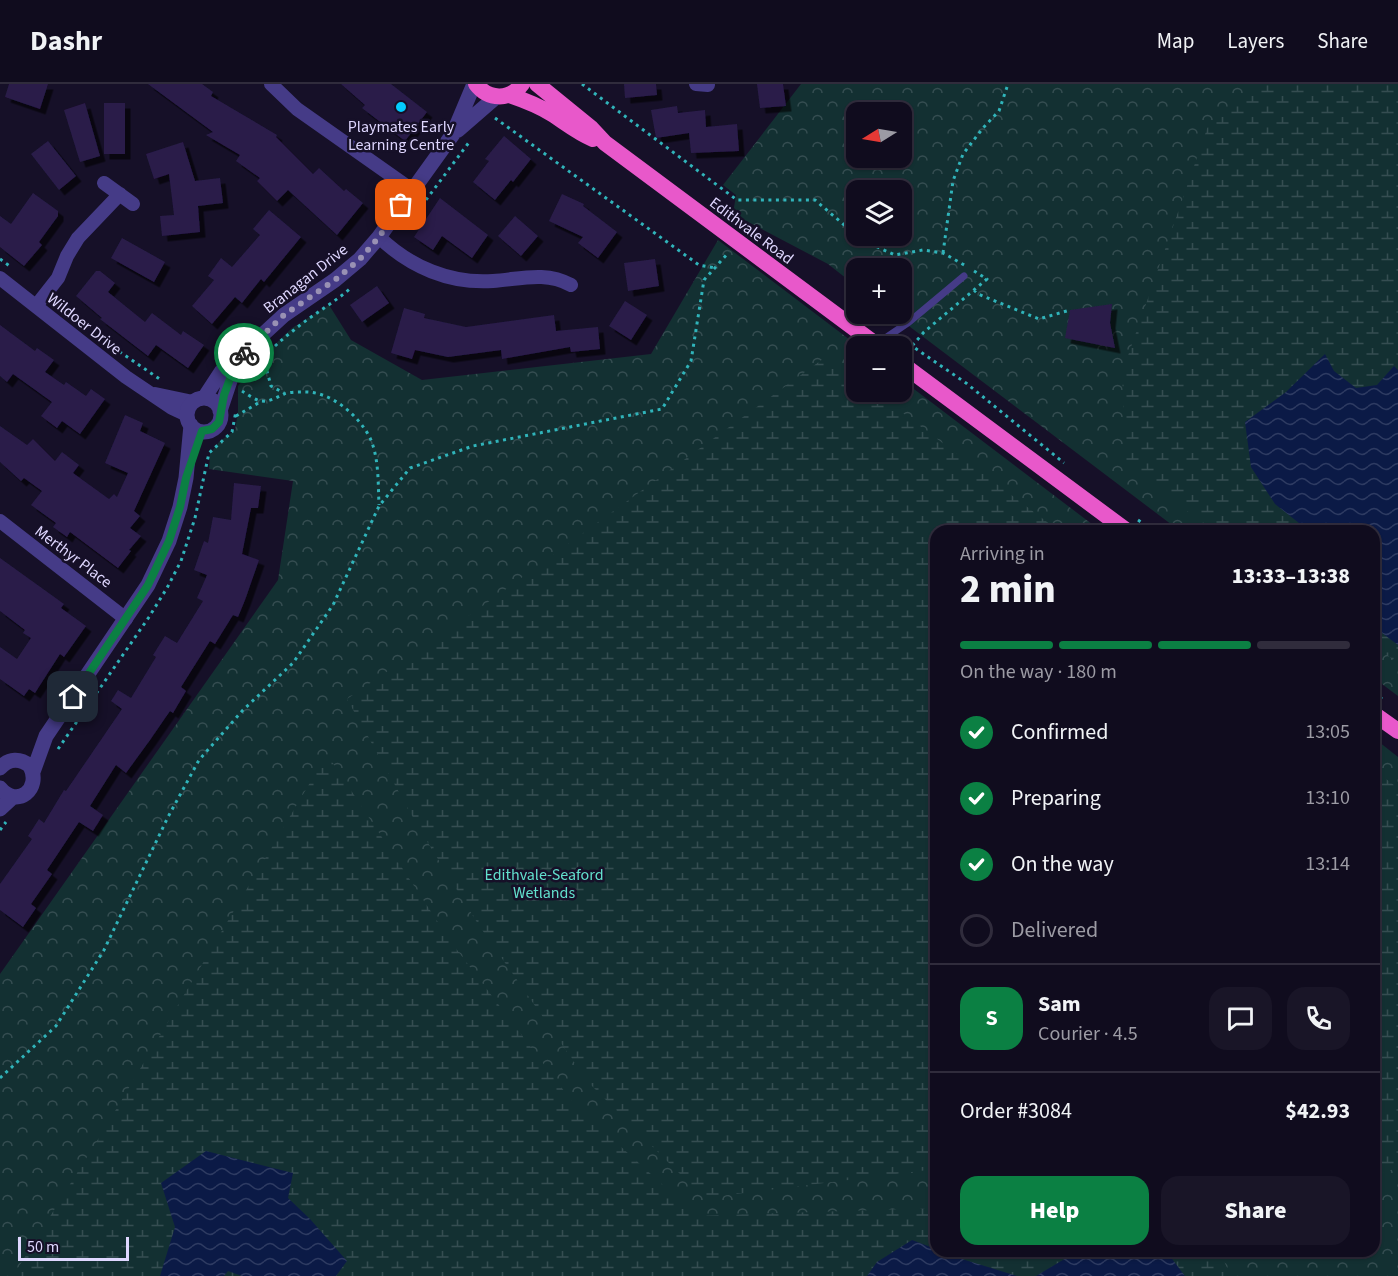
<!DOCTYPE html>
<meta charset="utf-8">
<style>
body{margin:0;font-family:"Source Sans 3",sans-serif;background:#191527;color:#f1f3f6;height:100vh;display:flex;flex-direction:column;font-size:22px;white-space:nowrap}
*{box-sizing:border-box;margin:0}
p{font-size:20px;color:#9c9ba4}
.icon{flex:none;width:33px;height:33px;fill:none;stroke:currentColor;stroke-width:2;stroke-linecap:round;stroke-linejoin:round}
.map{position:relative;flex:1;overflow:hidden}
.panel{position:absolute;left:930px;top:441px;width:450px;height:732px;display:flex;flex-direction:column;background:#100c1e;border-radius:18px;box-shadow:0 2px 4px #0004,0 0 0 2px #302c3c}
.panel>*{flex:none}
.needle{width:39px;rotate:259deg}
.buttons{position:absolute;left:846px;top:18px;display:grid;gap:12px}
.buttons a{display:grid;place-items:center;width:66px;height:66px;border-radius:12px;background:#100c1e;box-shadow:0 2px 4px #0004,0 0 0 2px #302c3c;font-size:30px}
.scale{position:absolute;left:18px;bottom:15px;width:111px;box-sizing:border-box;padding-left:6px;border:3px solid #dfd7ff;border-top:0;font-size:16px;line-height:21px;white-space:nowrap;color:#dfd7ff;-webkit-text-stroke:4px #161028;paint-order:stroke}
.pin{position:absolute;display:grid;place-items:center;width:51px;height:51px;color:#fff;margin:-26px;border-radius:12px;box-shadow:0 3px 9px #0006}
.courier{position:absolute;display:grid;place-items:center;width:60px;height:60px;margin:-30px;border:4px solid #0b8043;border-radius:50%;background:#fff;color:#222;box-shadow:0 2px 8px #0007}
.headline em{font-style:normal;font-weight:800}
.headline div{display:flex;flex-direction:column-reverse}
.headline{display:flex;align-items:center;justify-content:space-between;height:102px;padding:0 30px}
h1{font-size:39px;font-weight:800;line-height:45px}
.bar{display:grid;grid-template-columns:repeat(4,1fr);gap:9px 6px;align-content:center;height:72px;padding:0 30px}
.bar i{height:8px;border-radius:4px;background:#302c3c}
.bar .on{background:#0b8043}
.bar p{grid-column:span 4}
.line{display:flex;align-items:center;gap:15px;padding:0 30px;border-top:2px solid #302c3c}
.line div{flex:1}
.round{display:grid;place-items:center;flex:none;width:63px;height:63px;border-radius:18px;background:#191527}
ol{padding:0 30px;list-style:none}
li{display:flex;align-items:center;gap:18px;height:66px}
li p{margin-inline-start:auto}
li .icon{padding:6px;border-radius:50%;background:#0b8043;color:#fff;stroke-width:4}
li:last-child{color:#9c9ba4}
li i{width:33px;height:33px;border:3px solid #302c3c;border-radius:50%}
.primary-button{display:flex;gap:12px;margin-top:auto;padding:12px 30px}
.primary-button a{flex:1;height:69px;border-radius:18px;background:#0b8043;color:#fff;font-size:24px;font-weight:800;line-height:69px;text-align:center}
.primary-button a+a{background:#191527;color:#f1f3f6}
header{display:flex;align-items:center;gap:36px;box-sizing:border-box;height:84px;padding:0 30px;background:#100c1e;border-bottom:2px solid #302c3c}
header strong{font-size:28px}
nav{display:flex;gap:33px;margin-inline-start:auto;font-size:21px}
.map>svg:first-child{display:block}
.forest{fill:url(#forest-crowns);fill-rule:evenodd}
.wetland{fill:url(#wetland-marsh)}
.water{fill:url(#water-waves)}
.building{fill:#291c49;filter:url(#shadow)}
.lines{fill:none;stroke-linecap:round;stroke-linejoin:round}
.path{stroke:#30b4ba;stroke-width:3;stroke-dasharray:3 4.5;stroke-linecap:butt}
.service{stroke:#453b87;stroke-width:7}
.minor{stroke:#453b87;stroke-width:14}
.tertiary{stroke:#453b87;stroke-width:15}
.trunk{stroke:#e858ca;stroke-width:16}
.done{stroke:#9991b4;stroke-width:6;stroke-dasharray:0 10.8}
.route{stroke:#0b8043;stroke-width:8}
.poi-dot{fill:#03ccfe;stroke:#161028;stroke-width:2}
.labels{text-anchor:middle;stroke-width:5;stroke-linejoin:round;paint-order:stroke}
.poi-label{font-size:16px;fill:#dfd7ff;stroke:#161028}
.street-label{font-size:16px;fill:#dfd7ff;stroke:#161028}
.park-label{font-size:16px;fill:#62e0cd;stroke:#161028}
</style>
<header>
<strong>Dashr</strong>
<nav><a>Map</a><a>Layers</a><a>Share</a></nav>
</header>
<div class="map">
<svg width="1398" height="1192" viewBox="0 0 1398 1192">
<defs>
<pattern id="forest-crowns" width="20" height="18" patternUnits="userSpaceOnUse" patternTransform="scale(1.5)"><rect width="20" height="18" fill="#133032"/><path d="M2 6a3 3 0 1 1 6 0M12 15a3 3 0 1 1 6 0" fill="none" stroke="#354d51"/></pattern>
<pattern id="wetland-marsh" width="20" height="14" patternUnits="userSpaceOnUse" patternTransform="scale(1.5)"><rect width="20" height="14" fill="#133032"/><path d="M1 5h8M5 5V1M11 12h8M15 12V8" fill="none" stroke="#354d51"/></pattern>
<pattern id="water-waves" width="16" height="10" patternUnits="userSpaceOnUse" patternTransform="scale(1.5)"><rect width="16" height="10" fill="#0b1a46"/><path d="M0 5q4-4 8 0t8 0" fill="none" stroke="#2e3b62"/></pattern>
<filter id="shadow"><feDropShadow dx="5.5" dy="5.5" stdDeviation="0" flood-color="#0009"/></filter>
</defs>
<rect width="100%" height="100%" fill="#161028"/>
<path class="forest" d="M801,0h597v612l-24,-18v-147h-194l-287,-217h9v-46h-46v18l-28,-22 -95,-50 3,-19 -13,-10zM856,28h46v46h-46zM856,106h46v46h-46z
M718,156l140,106h-2v46h46v-12l199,151h-165v720h438v-513l24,19v519h-1398v-302l278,-394 15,-99 -84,-12 1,-15 9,-12 16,-12 3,-18v-26l22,-27 32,-31 37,-23 22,35 71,40 229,-26z"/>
<path class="wetland" d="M1265,0h133v579l-24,-17v-115h-159l-89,-64 -4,-94 86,-247z
M827,272l29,22v14h19l184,139h-123v638l-232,29 -116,-116 -110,-158 -58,-94 -73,-131 137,-94z
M327,670l124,188 123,162 123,112 239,-8v43h283l12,25h-1218l92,-148z
M1374,686l24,18v379l-24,10z"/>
<path class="water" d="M1325,270l9,17 22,17 21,-3 17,-19 4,4v275l-24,-18v-96h-65l-34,-27 -24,-37 -6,-45 41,-30z
M206,1067l87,22 -5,25 22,21 37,42 -11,15h-94l-14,-5 -4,5h-64l15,-49 -14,-44z
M912,1156l24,9v2l81,25h-150l10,-14z
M1078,1167h88l19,25h-149z"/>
<path class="building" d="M9,0h39l-8,25 -35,-12z
M148,0h54l11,8 -2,4 66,39 -1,2 37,37 6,-6 25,23 2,-2 17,14 -26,32 -49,-45 -11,11 -20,-20 3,-3 -24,-17 4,-6 -34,-20 7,-3z
M341,0h50l36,28 -22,29 -43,-33 3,-3z
M624,0h32l1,11 -32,3z
M757,0h26l3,22 -26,2z
M85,19l15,53 -20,6 -16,-52z
M104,19h21v51h-21z
M677,22l1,7 27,-3 1,17 31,-3 2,27 -48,2 -2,-20 -33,5 -5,-28z
M504,52l27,23 -18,23 -2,-2 -16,20 -22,-18 16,-21 -4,-2z
M48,57l28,35 -17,14 -28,-36z
M183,58l12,39 25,-3 3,25 -25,3 2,26 -38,4 -2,-20 14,-1 -5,-41 -15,5 -8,-25z
M33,109l25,18v5l-19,26 3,3 -18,21 -24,-19v-31l11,8z
M562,110l22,10 -1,2 34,26 -19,26 -20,-15 5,-6 -34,-16z
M440,114l48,37 -16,23 -30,-22 -9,14 -19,-13z
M269,126l32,27 -37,45 -3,-3 -19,24 -7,-6 -23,27 -20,-18 22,-26 -6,-4 13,-18 11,9 28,-32 -7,-6z
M515,132l23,20 -17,20 -23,-20z
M122,154l43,24 -11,20 -43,-24z
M655,175l4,27 -31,5 -4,-28z
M96,187h4l15,12 -7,9 37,30 7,-9 29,22 2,-4 21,14 -16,23 -32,-23 -8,11 -48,-37 2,-1 -26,-22z
M377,202l12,17 -27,19 -12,-17z
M625,217l22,14 -16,25 -22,-14z
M1112,220l-2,19 5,25 -50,-10 5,-28z
M404,224l21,6 -1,4 42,9 88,-12 2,16 42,-4 2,22 -29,3 -1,-5 -68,12 -1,-9 -53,7 -33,-7 -3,9 -21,-6z
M0,241l35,26 2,-3 17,12 -9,12 19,13 2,-3 20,14 5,-7 14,10 -25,35 -18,-13 -5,7 -16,-12 11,-14 -39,-28 -6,8 -7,-6z
M125,331l18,8 -3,8 25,12 -31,68 6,5 -10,12 11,8 -12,14 2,1 -13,17 -48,-36 -3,5 -14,-10 3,-4 -25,-18 11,-14 -18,-13 -3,3 -21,-19v-36l27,19 6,-6 22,22 7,-9 17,13 -6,8 36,26 5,-5 3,3 11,-24 -23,-10z
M234,399l27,3 -3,22h-7l-9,46 17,6 -14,40 -7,17 -5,-2 -18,29 -5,-3 -29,46 5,4 -13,22 -3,-2 -20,29 -24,33 -10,-8 -26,41 13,9 -10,16 -14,-9 -32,48 5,4 -21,30 5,4 -13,19 -23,-17v-26l32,-45 -4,-3 11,-17 5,4 20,-33 2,1 56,-82 -11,-8 7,-11 13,8 25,-41 -3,-2 12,-19 12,7 26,-42 -6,-3 10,-23 -13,-5 10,-29 4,2 5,-26 18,3z
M0,474l64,46 -3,4 25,18 -22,31 -4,-3 -25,39 -6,-4 -5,7 -24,-17v-32l17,12 14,-21 -8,-5 2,-3 -25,-19z"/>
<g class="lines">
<path class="path" d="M582,0l155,116h78l41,35
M495,34l204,147 16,3
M408,140l62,-83
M857,152l7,5 31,14 28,-5 20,3 23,13
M943,169l10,-72 10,-27 20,-26 16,-17 9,-27
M0,175l11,8
M974,187l13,8 -63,53 -12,14 54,37 98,80
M974,206l4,4 61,25 31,-9
M107,259l54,37
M263,272l8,30 13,7
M249,289c14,-16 28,-30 45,-43 19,-16 40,-27 58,-43
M242,307c5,3 14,10 20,10 8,1 15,-4 22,-7 5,-2 12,-2 18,-2 28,-2 58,24 69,48 8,20 7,43 8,65
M236,332l24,-14
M1138,436l16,11
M1374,609l8,6
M58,665l91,-132 18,-29 14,-27 14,-43 14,-65 23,-21 4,-21
M0,746l6,-8
M0,994l56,-52 48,-76 64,-133 31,-57 44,-50 50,-47 40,-58 46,-99 31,-38 63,-22 189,-37 29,-48 13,-81 25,-28"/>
<path class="service" d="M879,262l8,-9 22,-15 55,-46"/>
<path class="minor" d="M271,0l26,25 115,81
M696,0l12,1
M104,99l29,21
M379,153c31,30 71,47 114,44 28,-2 52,-10 78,4
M0,194l126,99 46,31 15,7
M36,222l22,-28 9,-22 11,-18 42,-44
M155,310l38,8
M0,437l126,98"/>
<path class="tertiary" d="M458,46l38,-33
M204,314l17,-26 16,-12 22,-22 25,-23 51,-35 25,-21 19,-22 74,-103 21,-50
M187 331a17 17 0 1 1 34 0a17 17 0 1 1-34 0Z
M220,327l17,-51
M0,684c9,-10 20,-10 30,-2 12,23 -13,43 -30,22
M33,688l13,-36 102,-151 21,-44 11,-34 6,-29 5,-53
M0,725l13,-12"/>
<path class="trunk" d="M476,0c12,16 34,17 46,0
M537,0l54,44 14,15 273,203
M509,11c15,5 30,11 43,19 14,9 26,19 41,25
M902,280l225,167
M1374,630l24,17"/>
</g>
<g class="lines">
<path class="done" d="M244,269l40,-38 51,-35 25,-21 19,-22 22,-32"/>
<path class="route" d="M73,613l75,-112 21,-44 11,-34 6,-29 16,-47 10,-2 7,-7 5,-27 13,-35 7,-7"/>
</g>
<circle class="poi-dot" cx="401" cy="23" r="6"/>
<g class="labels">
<g class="poi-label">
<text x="401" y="48">Playmates Early<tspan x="401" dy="18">Learning Centre</tspan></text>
</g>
<g class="street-label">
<text transform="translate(752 146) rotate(37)" y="6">Edithvale Road</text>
<text transform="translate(305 194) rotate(-38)" y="6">Branagan Drive</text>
<text transform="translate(85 239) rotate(38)" y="6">Wildoer Drive</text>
<text transform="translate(74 472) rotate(37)" y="6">Merthyr Place</text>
</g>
<g class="park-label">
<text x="544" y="796">Edithvale-Seaford<tspan x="544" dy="18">Wetlands</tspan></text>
</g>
</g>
</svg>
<div class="buttons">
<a><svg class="needle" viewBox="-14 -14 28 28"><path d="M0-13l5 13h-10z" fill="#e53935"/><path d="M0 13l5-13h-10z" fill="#9c9ba4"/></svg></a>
<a><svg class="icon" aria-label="layers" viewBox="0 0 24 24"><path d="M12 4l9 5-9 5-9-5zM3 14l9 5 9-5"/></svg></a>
<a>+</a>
<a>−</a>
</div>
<div class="scale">50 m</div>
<div class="pin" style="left:401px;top:121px;background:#ea580c"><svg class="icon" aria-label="bag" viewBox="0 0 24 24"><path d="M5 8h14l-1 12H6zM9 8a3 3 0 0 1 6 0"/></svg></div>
<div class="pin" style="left:73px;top:613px;background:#1f2937"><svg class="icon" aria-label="home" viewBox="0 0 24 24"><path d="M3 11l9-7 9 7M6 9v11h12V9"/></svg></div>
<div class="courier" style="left:244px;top:269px"><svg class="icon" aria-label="bike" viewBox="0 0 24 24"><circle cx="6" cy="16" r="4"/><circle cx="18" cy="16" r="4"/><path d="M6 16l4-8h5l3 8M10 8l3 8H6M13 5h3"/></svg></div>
<section class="panel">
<div class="headline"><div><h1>2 min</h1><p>Arriving in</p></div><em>13:33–13:38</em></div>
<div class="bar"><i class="on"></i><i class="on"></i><i class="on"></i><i></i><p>On the way · 180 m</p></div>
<ol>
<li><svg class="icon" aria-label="check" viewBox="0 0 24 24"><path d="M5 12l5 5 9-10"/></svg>Confirmed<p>13:05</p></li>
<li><svg class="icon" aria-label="check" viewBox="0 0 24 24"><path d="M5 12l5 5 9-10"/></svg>Preparing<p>13:10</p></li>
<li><svg class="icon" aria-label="check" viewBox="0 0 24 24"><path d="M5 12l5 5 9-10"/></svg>On the way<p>13:14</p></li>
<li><i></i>Delivered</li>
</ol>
<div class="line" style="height:108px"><b class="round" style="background:#0b8043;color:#fff">S</b><div><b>Sam</b><p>Courier · 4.5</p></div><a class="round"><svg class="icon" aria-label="chat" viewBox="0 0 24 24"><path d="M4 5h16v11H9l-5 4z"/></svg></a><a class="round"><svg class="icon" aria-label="phone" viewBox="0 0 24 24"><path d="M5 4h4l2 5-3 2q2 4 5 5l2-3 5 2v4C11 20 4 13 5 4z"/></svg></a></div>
<div class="line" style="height:78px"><div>Order #3084</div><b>$42.93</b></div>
<div class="primary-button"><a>Help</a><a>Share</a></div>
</section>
</div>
